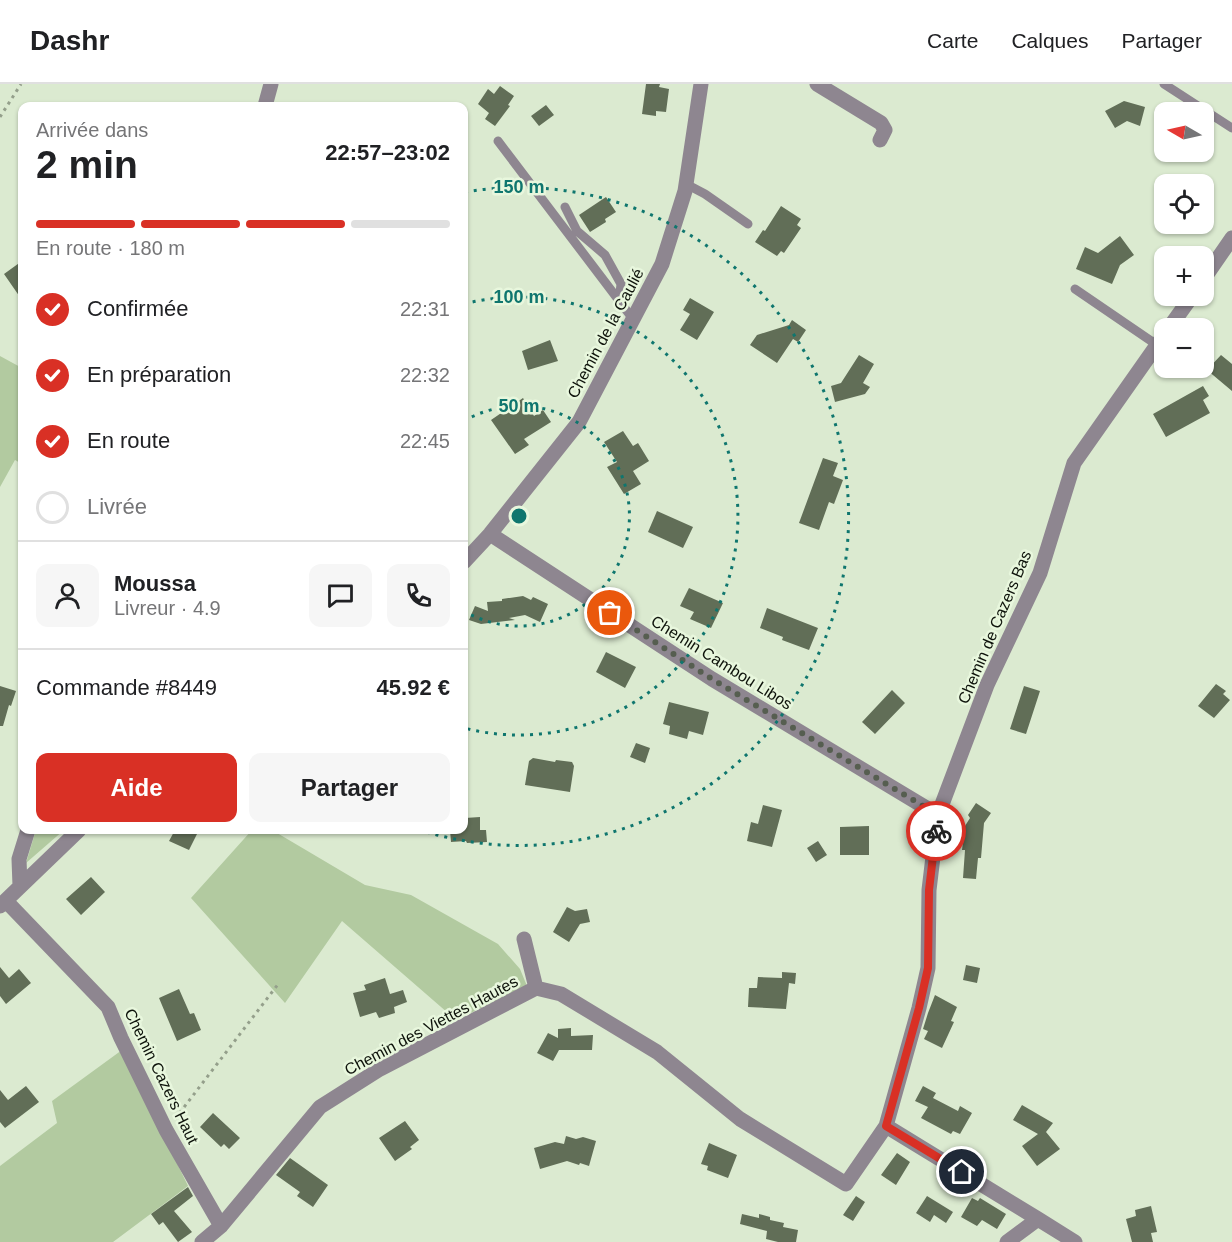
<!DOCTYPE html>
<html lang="fr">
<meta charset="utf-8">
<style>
body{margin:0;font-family:Arial,sans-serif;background:#f6f6f6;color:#202124;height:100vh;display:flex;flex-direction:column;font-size:22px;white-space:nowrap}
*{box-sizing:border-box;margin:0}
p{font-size:20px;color:#757577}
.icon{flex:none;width:33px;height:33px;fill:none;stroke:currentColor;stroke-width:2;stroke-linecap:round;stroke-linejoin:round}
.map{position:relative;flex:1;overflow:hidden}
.panel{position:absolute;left:18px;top:18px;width:450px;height:732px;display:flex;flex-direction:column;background:#fff;border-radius:12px;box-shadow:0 2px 4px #0004}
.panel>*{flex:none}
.needle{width:39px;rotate:279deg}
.controls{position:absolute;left:1154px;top:18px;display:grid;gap:12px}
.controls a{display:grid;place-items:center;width:60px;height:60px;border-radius:12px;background:#fff;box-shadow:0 2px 4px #0004;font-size:30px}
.pin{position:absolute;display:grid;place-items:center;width:51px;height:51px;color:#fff;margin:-26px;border:3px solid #fff;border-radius:50%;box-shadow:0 2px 6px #0007}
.courier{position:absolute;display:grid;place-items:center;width:60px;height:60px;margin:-30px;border:4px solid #d93025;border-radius:50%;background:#fff;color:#222;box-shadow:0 2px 8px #0007}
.overview em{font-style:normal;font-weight:700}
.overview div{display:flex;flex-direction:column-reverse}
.overview{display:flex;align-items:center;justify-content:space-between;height:102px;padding:0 18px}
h1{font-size:39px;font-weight:700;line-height:45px}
.bar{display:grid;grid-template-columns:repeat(4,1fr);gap:9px 6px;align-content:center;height:72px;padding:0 18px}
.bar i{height:8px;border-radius:4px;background:#e0e0e0}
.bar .selected{background:#d93025}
.bar p{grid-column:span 4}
.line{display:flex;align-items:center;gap:15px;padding:0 18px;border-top:2px solid #e0e0e0}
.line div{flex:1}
.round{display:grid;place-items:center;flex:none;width:63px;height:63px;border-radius:12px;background:#f6f6f6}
ol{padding:0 18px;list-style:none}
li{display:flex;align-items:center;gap:18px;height:66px}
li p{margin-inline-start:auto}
li .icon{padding:6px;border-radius:50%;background:#d93025;color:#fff;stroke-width:4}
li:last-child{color:#757577}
li i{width:33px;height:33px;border:3px solid #e0e0e0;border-radius:50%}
.primary-button{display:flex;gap:12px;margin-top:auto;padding:12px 18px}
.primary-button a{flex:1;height:69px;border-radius:12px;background:#d93025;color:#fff;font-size:24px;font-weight:700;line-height:69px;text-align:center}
.primary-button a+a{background:#f6f6f6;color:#202124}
header{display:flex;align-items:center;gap:36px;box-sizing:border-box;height:84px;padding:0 30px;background:#fff;border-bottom:2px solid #e0e0e0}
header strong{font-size:28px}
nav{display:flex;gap:33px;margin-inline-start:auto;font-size:21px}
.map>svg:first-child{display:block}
.green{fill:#b2caa0}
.building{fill:#616e57}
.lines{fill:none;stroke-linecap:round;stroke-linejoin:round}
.path{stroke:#949f8b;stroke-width:3;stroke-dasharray:3 4.5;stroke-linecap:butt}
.service{stroke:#8e8690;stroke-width:9}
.minor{stroke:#8e8690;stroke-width:15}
.done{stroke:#565e50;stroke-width:6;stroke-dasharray:0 10.8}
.route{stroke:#d93025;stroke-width:8}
.ring{fill:none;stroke:#0f766e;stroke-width:3;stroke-dasharray:3 6}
.labels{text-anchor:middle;stroke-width:5;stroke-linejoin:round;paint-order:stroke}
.street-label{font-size:16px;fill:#0e130b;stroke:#e8f7dd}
.centre{fill:#0f766e;stroke:#e8f7dd;stroke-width:3}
.ring-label{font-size:18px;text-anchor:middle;font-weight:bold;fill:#0f766e;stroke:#e8f7dd;stroke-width:5;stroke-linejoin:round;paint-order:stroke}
</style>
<header>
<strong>Dashr</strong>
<nav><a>Carte</a><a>Calques</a><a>Partager</a></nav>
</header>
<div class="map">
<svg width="1232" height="1158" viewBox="0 0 1232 1158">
<rect width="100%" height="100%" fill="#dbead0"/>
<path class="green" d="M0,272l22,12v96l-7,-4 -15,27z
M36,746h28l-38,33z
M252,746h20l93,55 46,10 87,49 22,25 7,17 -71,34 -114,-99 -57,82 -94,-105z
M122,966l66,136 -75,56h-113v-76l57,-43 -5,-22z"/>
<path class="building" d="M646,0h14l-1,3 10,2 -3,23 -10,-1v5l-14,-2z
M500,2l14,10 -6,9 2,1 -15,20 -10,-7 4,-6 -11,-9 10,-15 6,5z
M1124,17l21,6 -5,19 -13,-5 -12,7 -10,-17z
M546,21l8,10 -15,11 -8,-10z
M606,113l10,15 -11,7 1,3 -16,10 -11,-17z
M781,122l20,13 -4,6 4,3 -17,25 -3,-2 -4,5 -22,-14 8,-12 2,1z
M1120,152l14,19 -14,10 -8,19 -36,-15 9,-22 13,6z
M22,177v39l-18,-26z
M690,214l24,14 -17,28 -17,-10 10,-16 -7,-4z
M792,236l14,10 -8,12 -5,-3 -16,24 -27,-18 7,-10 32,-10z
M550,256l8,21 -30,9 -6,-19z
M859,271l15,9 -11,19 7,4 -5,7 -30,8 -4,-16 10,-3z
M1221,271l11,9v27l-25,-21z
M1203,302l6,10 -6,4 7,13 -44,24 -13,-23z
M523,314l11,18 9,-6 8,12 -27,17 5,6 -14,9 -24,-34z
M623,347l10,15 5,-3 11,18 -16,10 8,13 -17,10 -17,-27 10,-5 -13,-20z
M823,374l15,5 -5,13 10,4 -9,24 -5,-2 -10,28 -20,-7z
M657,427l36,16 -10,21 -35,-16z
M689,504l34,15 -12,25 -21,-9 4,-7 -14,-6z
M523,512l8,4 2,-3 15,7 -8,18 -15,-7 -16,3 6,2 -34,4 -12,-4 6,-14 13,5 -1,-9 15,-1v-2z
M767,524l51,20 -9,22 -27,-10 1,-3 -23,-9z
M606,568l30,15 -11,21 -29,-16z
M1216,600l10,7 -3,3 7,6 -16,18 -16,-12z
M0,602l16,5 -5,15 -2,-1 -6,21h-3z
M1024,602l16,5 -14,43 -16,-5z
M892,606l13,13 -30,31 -13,-12z
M669,618l40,10 -6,23 -14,-4 -2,8 -18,-5 1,-8 -7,-2z
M636,659l14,5 -5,15 -15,-6z
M533,674l22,4 1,-2 16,2 2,4 -4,26 -45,-7 4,-24z
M976,719l15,10 -7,10 -3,35h-3l-2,21 -13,-1 2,-28h-3l3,-24 5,-8 -2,-3z
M763,721l19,5 -10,37 -25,-6 4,-19 7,2z
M480,733v13h6l1,12 -20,1 -1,-2 -15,1 -1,-12h14v-9h2l-1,-3z
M869,742v29h-29v-28z
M175,746h24l-10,20 -20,-9z
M818,757l9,14 -11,7 -9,-14z
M91,793l14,15 -24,23 -15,-16z
M567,823l8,4 12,-2 3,13 -10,2 -11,18 -16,-10z
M966,881l14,3 -3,15 -14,-3z
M0,883l9,11 10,-9 12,14 -25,21 -6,-8z
M782,888l14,1 -1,11 -6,-1 -3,26 -38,-2 1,-19h8l1,-11 24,1z
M385,894l5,16 13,-4 4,12 -13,5 1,6 -16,5 -3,-6 -16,5 -7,-24 13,-3 -2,-5z
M179,905l11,25 4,-1 7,17 -24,11 -18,-43z
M935,911l22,12 -6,14 3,1 -12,26 -18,-9 4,-8 -5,-2 5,-16z
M571,944v8l22,-1 -1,15h-33l-6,11 -16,-8 11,-20 10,5v-9z
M26,1002l13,16 -34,26 -5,-6v-32l8,10z
M923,1002l13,7 -3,5 25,13 2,-5 12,7 -12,21 -7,-3 -2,3 -30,-16 7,-11 -13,-6z
M1022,1021l31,18 -7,9 14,17 -23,17 -15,-20 16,-12 -25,-14z
M213,1029l27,25 -11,11 -5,-5 -3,3 -21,-20z
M405,1037l14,19 -9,7 2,2 -17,12 -16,-23z
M566,1052l10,3 7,-2 13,4 -7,25 -9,-3 -1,2 -12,-4 -27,8 -6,-21 21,-6 9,2z
M709,1059l28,12 -9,23 -21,-8 1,-4 -7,-2z
M897,1069l13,9 -14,23 -15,-10z
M290,1074l38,27 -15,22 -16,-11 3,-4 -24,-17z
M188,1103l5,9 -19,15 18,21 -14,10 -15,-20 -4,3 -8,-11z
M856,1112l9,6 -12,19 -10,-6z
M927,1112l26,16 -7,11 -12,-8 -4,7 -14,-9z
M972,1114l6,3 2,-3 26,16 -9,15 -15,-9 -5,6 -16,-9z
M1151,1122l6,26 -6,1 2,9h-21l-6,-23 10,-3 -1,-6z
M742,1130l17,4v-4l11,3v3l14,3 -1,4 15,3 -2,12h-18l-12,-3 1,-8 -27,-7z"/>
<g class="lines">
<path class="path" d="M0,33l21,-33
M175,1035l104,-136"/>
<path class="service" d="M1164,0l68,44
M498,57l135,178
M686,100l19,10 43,30
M565,123l12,24 28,24 16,29 -2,18
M1075,205l82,56"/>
<path class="minor" d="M817,0l64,39 4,7 -5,10
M265,22l6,-22
M1203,196l29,-42
M1169,244l23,-32
M490,450l222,145 226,136
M464,478l26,-28 89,-112 83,-158 23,-73 16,-107
M20,802l-1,-27 9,-29
M6,817l102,106 13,31 45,92 55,96
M0,822l79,-76
M524,855l12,49
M886,1042l152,93 37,23
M202,1158l19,-16 99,-119 60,-38 156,-81 25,6 96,58 83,67 106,65 40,-58 33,-118 9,-40 1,-78 9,-75 49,-130 53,-112 34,-110 90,-128
M1007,1158l31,-23"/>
</g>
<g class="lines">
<path class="done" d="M610,529l102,66 226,136 -2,16"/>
<path class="route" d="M936,747l-7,59 -1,78 -9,40 -33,118 76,46"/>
</g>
<g class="ring">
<path d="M464 337A110 110 0 1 1 464 527"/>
<path d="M464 220A219 219 0 1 1 464 644"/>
<path d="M465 108A329 329 0 1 1 420 746"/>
</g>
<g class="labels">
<g class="street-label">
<text transform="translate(605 249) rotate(-62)" y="6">Chemin de la Caulié</text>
<text transform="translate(994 543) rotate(-67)" y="6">Chemin de Cazers Bas</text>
<text transform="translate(722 578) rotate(32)" y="6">Chemin Cambou Libos</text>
<text transform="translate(431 941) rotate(-28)" y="6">Chemin des Viettes Hautes</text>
<text transform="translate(162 992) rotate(64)" y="6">Chemin Cazers Haut</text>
</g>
</g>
<circle cx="519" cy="432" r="9" class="centre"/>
<g class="ring-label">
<text x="519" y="109">150 m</text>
<text x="519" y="219">100 m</text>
<text x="519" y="328">50 m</text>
</g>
</svg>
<div class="controls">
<a><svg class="needle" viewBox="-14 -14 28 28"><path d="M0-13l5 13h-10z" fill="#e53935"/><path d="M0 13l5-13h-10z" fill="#757577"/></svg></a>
<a><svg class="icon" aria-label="locate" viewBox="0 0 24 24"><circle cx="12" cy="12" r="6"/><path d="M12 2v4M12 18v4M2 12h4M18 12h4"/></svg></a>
<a>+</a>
<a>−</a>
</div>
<div class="pin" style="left:610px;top:529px;background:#ea580c"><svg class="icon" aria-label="bag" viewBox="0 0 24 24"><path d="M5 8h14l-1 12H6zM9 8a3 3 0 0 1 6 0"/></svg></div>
<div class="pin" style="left:962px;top:1088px;background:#1f2937"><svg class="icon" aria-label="home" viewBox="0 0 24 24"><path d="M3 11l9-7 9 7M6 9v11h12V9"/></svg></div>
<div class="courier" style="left:936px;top:747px"><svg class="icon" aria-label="bike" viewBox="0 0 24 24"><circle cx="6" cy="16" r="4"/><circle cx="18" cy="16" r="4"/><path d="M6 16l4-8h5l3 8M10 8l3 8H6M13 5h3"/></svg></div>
<section class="panel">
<div class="overview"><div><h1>2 min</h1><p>Arrivée dans</p></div><em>22:57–23:02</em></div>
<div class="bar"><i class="selected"></i><i class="selected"></i><i class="selected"></i><i></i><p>En route · 180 m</p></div>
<ol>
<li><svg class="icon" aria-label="check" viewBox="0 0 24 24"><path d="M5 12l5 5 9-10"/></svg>Confirmée<p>22:31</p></li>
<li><svg class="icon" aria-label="check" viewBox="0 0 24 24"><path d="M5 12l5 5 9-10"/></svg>En préparation<p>22:32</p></li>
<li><svg class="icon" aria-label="check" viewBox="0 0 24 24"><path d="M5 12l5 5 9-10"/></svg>En route<p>22:45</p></li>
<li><i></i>Livrée</li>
</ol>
<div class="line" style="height:108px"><a class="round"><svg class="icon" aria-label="person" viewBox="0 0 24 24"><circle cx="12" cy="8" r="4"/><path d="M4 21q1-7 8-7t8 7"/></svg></a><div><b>Moussa</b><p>Livreur · 4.9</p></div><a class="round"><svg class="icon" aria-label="chat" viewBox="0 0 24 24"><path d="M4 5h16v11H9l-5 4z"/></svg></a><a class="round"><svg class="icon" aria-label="phone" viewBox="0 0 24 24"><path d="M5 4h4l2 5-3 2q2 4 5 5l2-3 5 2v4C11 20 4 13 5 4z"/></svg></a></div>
<div class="line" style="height:78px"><div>Commande #8449</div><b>45.92 €</b></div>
<div class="primary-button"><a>Aide</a><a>Partager</a></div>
</section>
</div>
